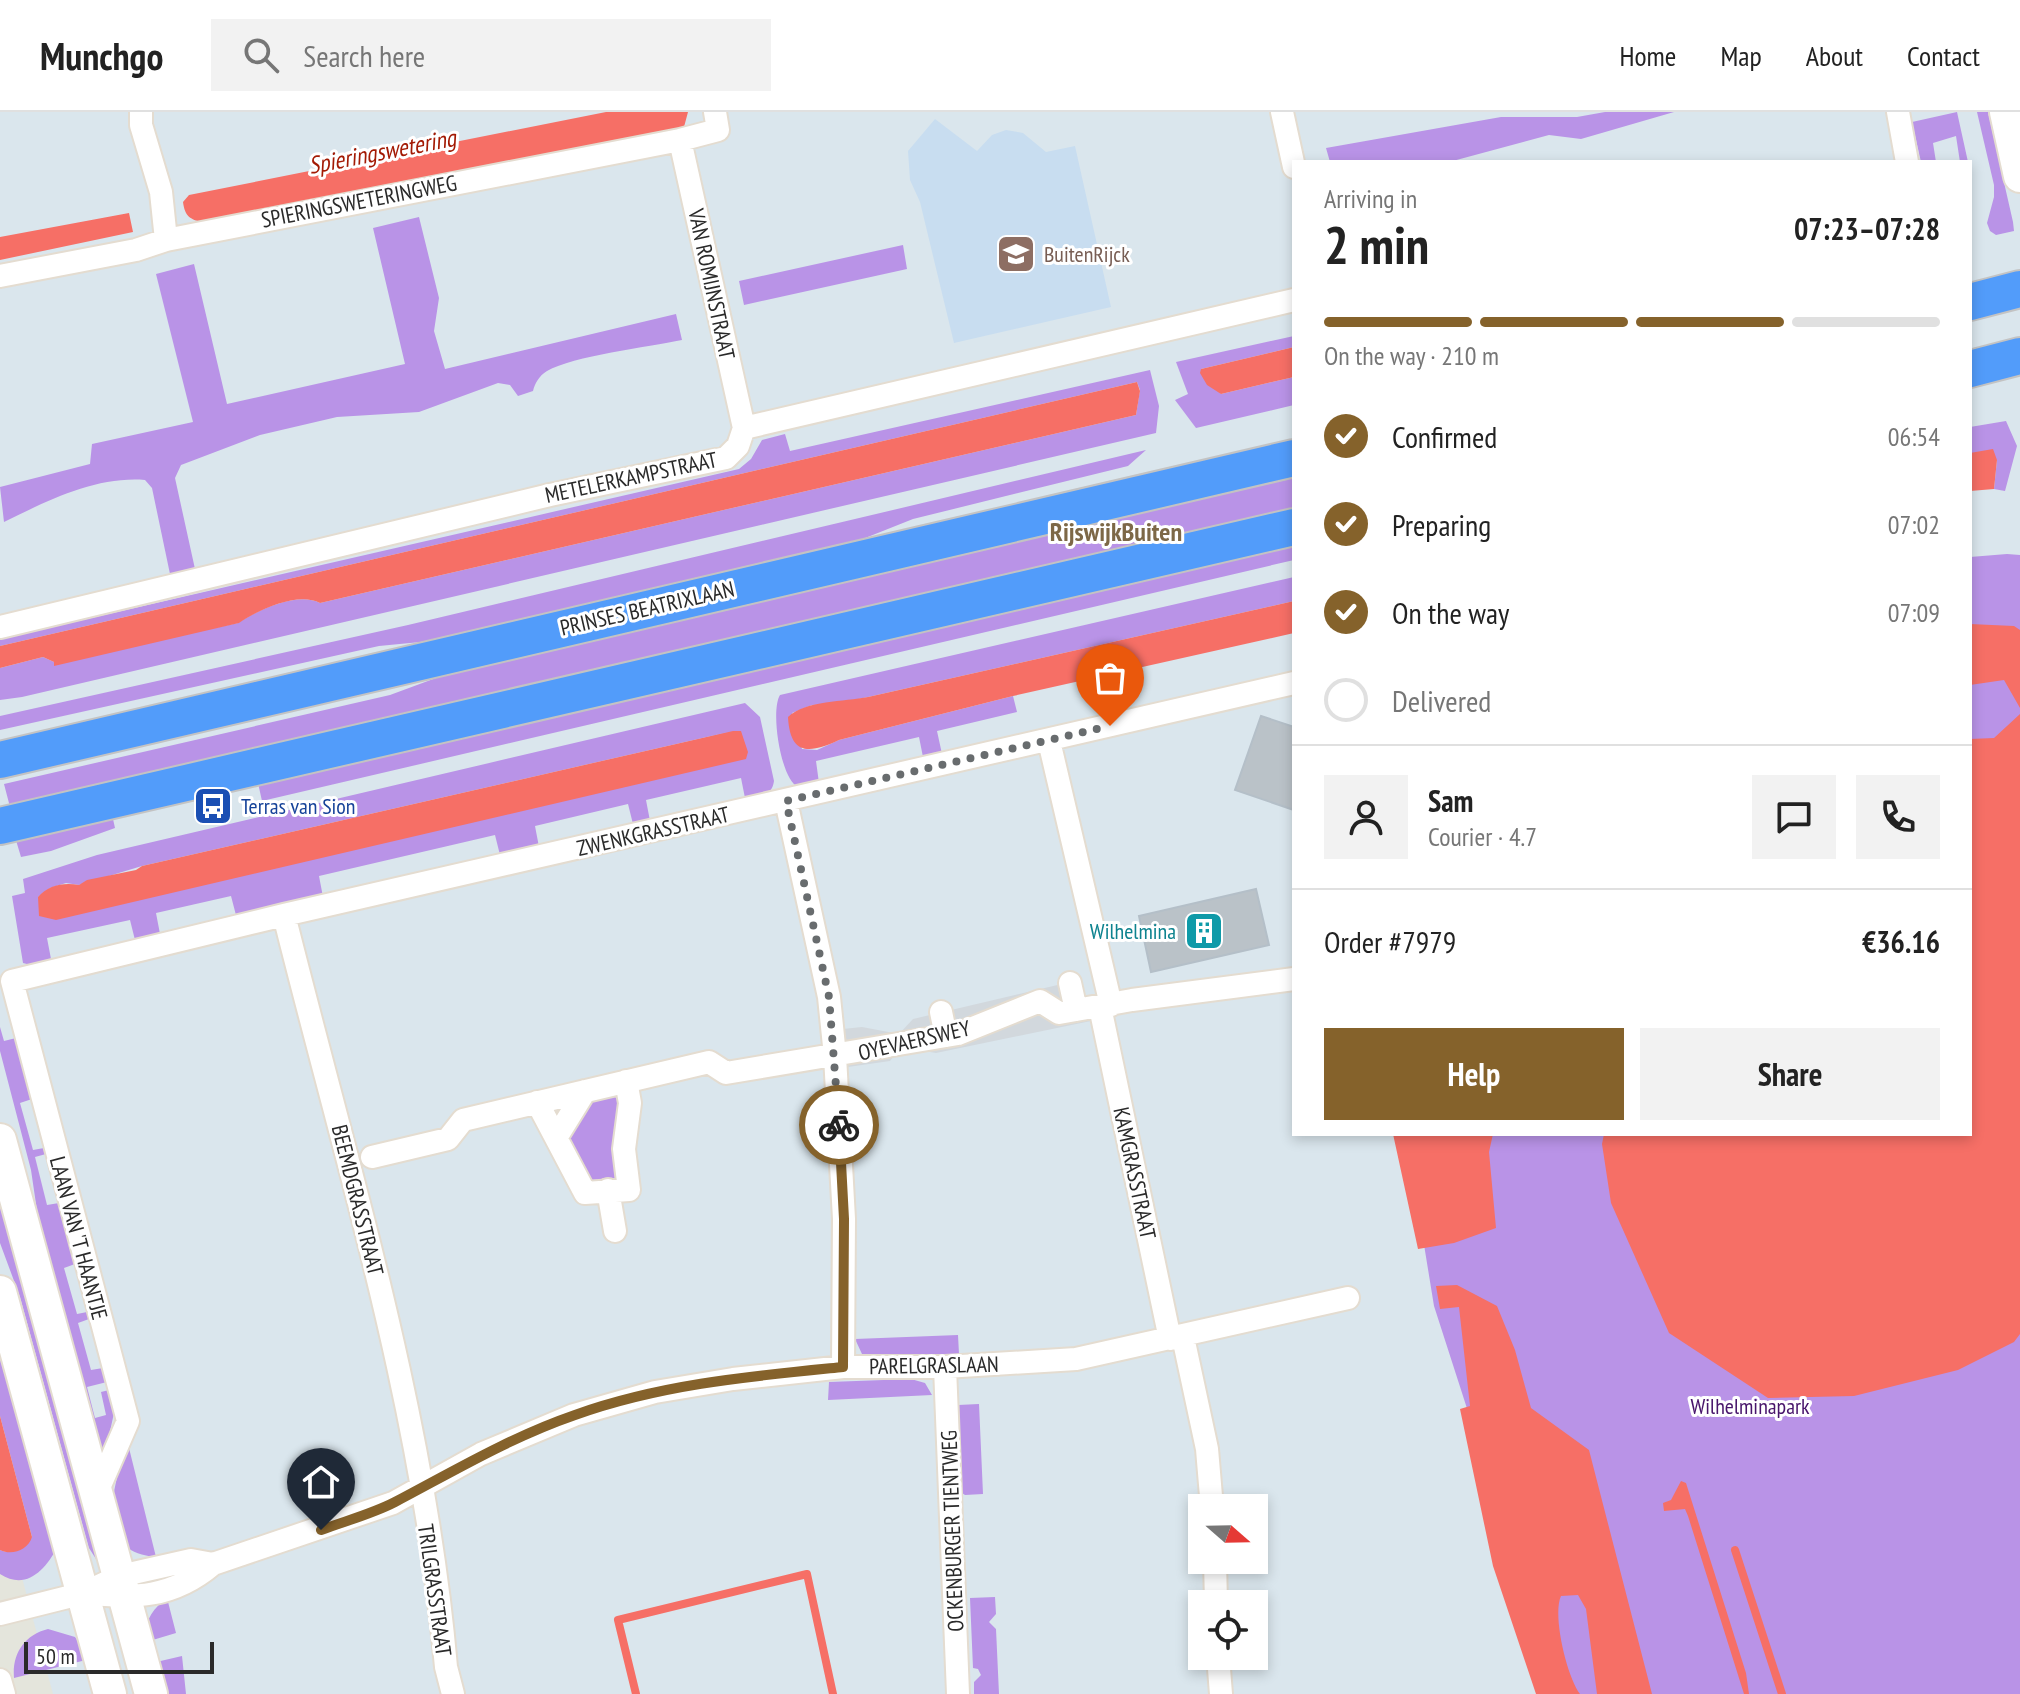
<!DOCTYPE html>
<meta charset="utf-8">
<style>
body{margin:0;font-family:"PT Sans Narrow",sans-serif;background:#f2f2f2;color:#222;height:100vh;display:flex;flex-direction:column;font-size:30px;white-space:nowrap}
*{box-sizing:border-box;margin:0}
p{font-size:26px;color:#767676}
.icon{flex:none;width:44px;height:44px;fill:none;stroke:currentColor;stroke-width:2;stroke-linecap:round;stroke-linejoin:round}
.map{position:relative;flex:1;overflow:hidden}
.drawer{position:absolute;left:1292px;top:48px;width:680px;height:976px;display:flex;flex-direction:column;background:#fff;border-radius:0px;box-shadow:0 4px 12px #0003}
.drawer>*{flex:none}
.needle{width:52px;rotate:110deg}
.tools{position:absolute;left:1188px;top:1382px;display:grid;gap:16px}
.tools a{display:grid;place-items:center;width:80px;height:80px;border-radius:0px;background:#fff;box-shadow:0 4px 12px #0003;font-size:40px}
.scale{position:absolute;left:24px;bottom:20px;width:190px;box-sizing:border-box;padding-left:8px;border:4px solid #2a2a2a;border-top:0;font-size:22px;line-height:28px;white-space:nowrap;color:#2a2a2a;-webkit-text-stroke:6px #fff;paint-order:stroke}
.pin{position:absolute;display:grid;place-items:center;width:68px;height:68px;color:#fff;margin:-82px -34px;border-radius:50% 50% 50% 0;rotate:-45deg;box-shadow:0 0 8px #0007}
.pin .icon{rotate:45deg}
.courier{position:absolute;display:grid;place-items:center;width:80px;height:80px;margin:-40px;border:6px solid #85622b;border-radius:50%;background:#fff;color:#222;box-shadow:0 2px 10px #0007}
.head em{font-style:normal;font-weight:600}
.head div{display:flex;flex-direction:column-reverse}
.head{display:flex;align-items:center;justify-content:space-between;height:136px;padding:0 32px}
h1{font-size:52px;font-weight:600;line-height:60px}
.bar{display:grid;grid-template-columns:repeat(4,1fr);gap:12px 8px;align-content:center;height:96px;padding:0 32px}
.bar i{height:10px;border-radius:6px;background:#e0e0e0}
.bar .selected{background:#85622b}
.bar p{grid-column:span 4}
.line{display:flex;align-items:center;gap:20px;padding:0 32px;border-top:2px solid #e0e0e0}
.line div{flex:1}
.round{display:grid;place-items:center;flex:none;width:84px;height:84px;border-radius:0px;background:#f2f2f2}
ol{padding:0 32px;list-style:none}
li{display:flex;align-items:center;gap:24px;height:88px}
li p{margin-inline-start:auto}
li .icon{padding:8px;border-radius:50%;background:#85622b;color:#fff;stroke-width:4}
li:last-child{color:#767676}
li i{width:44px;height:44px;border:4px solid #e0e0e0;border-radius:50%}
.primary-button{display:flex;gap:16px;margin-top:auto;padding:16px 32px}
.primary-button a{flex:1;height:92px;border-radius:0px;background:#85622b;color:#fff;font-size:32px;font-weight:600;line-height:92px;text-align:center}
.primary-button a+a{background:#f2f2f2;color:#222}
header{display:flex;align-items:center;gap:48px;box-sizing:border-box;height:112px;padding:0 40px;background:#fff;border-bottom:2px solid #e0e0e0}
header strong{font-size:38px}
nav{display:flex;gap:44px;margin-inline-start:auto;font-size:28px}
.search{width:560px;height:72px;background:#f2f2f2;display:flex;align-items:center;gap:20px;box-sizing:border-box;padding:0 28px;border-radius:0px;color:#767676;font-size:30px}
.map>svg:first-child{display:block}
.industrial{fill:#e4e5dc}
.education{fill:#c8ddf0}
.green{fill:#b993e7;fill-rule:evenodd}
.plaza{fill:#d2d8dd}
.water{fill:#f66f66}
.lines{fill:none;stroke-linecap:round;stroke-linejoin:round}
.stream{stroke:#f66f66;stroke-width:8}
.building{fill:#bac2c8;stroke:#b4bfc8;stroke-width:2}
.street-casing{stroke:#e4dcd0;stroke-width:26}
.secondary-casing{stroke:#e4dcd0;stroke-width:36}
.primary-casing{stroke:#c3c3c3;stroke-width:40}
.street{stroke:#fff;stroke-width:22}
.secondary{stroke:#fff;stroke-width:32}
.primary{stroke:#529cfa;stroke-width:36}
.done{stroke:#686c6e;stroke-width:8;stroke-dasharray:0 14.4}
.route{stroke:#85622b;stroke-width:10}
.labels{text-anchor:middle;stroke-width:6;stroke-linejoin:round;paint-order:stroke}
.street-label{font-size:22px;fill:#2a2a2a;stroke:#fff}
.education-label{font-size:22px;fill:#785e54;stroke:#fff;text-anchor:start}
.transit-label{font-size:22px;fill:#164399;stroke:#fff;text-anchor:start}
.culture-label{font-size:22px;fill:#0d838f;stroke:#fff;text-anchor:end}
.park-label{font-size:22px;fill:#48156b;stroke:#fff}
.water-label{font-size:24px;font-style:italic;fill:#a31a04;stroke:#fff}
.quarter-label{font-size:26px;font-weight:bold;fill:#7d6847;stroke:#fff}
</style>
<header>
<strong>Munchgo</strong>
<div class="search"><svg class="icon" aria-label="search" viewBox="0 0 24 24"><circle cx="10" cy="10" r="6"/><path d="M15 15l6 6"/></svg>Search here</div>
<nav><a>Home</a><a>Map</a><a>About</a><a>Contact</a></nav>
</header>
<div class="map">
<svg width="2020" height="1582" viewBox="0 0 2020 1582">
<rect width="100%" height="100%" fill="#dae6ed"/>
<path class="industrial" d="M0,1383l53,199h-53z"/>
<path class="education" d="M935,7l42,32 15,-16 14,-5 17,3 23,19 29,-6 36,161 -157,36 -34,-141 -10,-22 -2,-29z"/>
<path class="green" d="M1605,0h69l-93,27 -32,-4 -100,27h-119l-4,-14 175,-31h76z
M1957,0l11,50h-8l-4,-26 -23,7 3,19h-15l-9,-40z
M1977,0h11l25,110 1,9 -18,4 -6,-4 -3,-8 7,-26v-12z
M419,105l20,81 -5,33 11,38 231,-55 6,26c-34,7 -109,16 -135,31 -8,5 -12,12 -14,20l-15,5 -8,-11 -12,-2 -79,29 -82,5 -77,18 -79,30 -6,13 20,91 -25,5 -18,-86 -7,-8c-49,-4 -98,21 -141,42l-4,-35 90,-23 2,-20 101,-22 -37,-148 38,-10 33,140 178,-40 -32,-136z
M903,133l4,24 -163,36 -5,-24z
M1294,224v11l-93,22 20,25 73,-17v28l-98,23 -21,-28 13,-6 -12,-32z
M1150,258l9,36 -3,27 -1134,264 -22,3v-32l43,-11 11,5 184,-39c20,-13 60,-32 82,-20l816,-188 4,-25 -3,-8 -1137,264v-7l739,-170 12,-10 11,-19 23,-6 5,17z
M2006,309l11,25 -12,45 -11,-2 3,-29 -27,-7v-26z
M1146,338l-18,16 -215,53 -88,35 -363,84 -83,8 -379,84v-14l408,-91z
M1294,361v37l-1284,297 -6,-23 386,-89 100,-37z
M1294,428v20l-1032,241 -4,-18z
M2007,442l13,1v1139h-461l-125,-388 -28,-172h564v-577z
M1294,465v24l-426,96 -34,7 -22,1 -20,8 10,36 15,1 22,-10 174,-44 4,16 -80,19 5,23 -19,3 -4,-20 -103,24 3,22 -21,4c-17,-7 -28,-76 -18,-92z
M745,591l15,14 14,64c-2,16 -15,15 -29,17l-4,-20 -95,22 4,21 -17,3 -5,-20 -93,22 4,21 -39,8 -5,-20 -176,41 4,21 -86,22 -6,-23 -75,17 4,21 -25,6 -5,-20 -83,18 4,21 -20,6 -8,-2 -11,-67 13,-3 -2,-14 74,-24zM733,619l-695,166 12,-9 16,-5 13,2 63,-19z
M113,707l2,9 -64,23 -30,6 -6,-20 54,-14z
M0,915l4,14 12,-3 16,61 -12,4 13,47 11,-2 2,6 -11,3 12,48 12,-2 16,61 -11,4 13,46 10,-2 2,7 -11,4 13,47 12,-2 4,14 -20,5 8,31 11,-3 -5,-23 8,-2 5,23 -11,50 -58,-198 -14,-95 -31,-119z
M624,982l-3,85 -33,1 -21,-44 19,-33z
M0,1087l99,358 -3,2 -7,-11 -69,-251 -20,-54z
M0,1214l57,222c-12,22 -31,43 -57,26v-24l6,2 26,-15 -32,-121z
M958,1223l1,19 -85,4 -12,-4 -7,-15z
M911,1267l14,4 7,12 -104,5 1,-18z
M979,1292l4,90 -18,1 -3,-2 -4,-88z
M129,1336l27,109c-63,-6 -43,-64 -32,-106z
M995,1485l1,17 -7,8 7,7 3,65h-25v-12l7,-7 -3,-6 -5,-1 -3,-70z
M167,1486l9,35 -30,9c-3,-19 6,-33 21,-44z
M48,1517l27,8 15,22 -76,19c-2,-24 10,-43 34,-49z
M182,1544l4,38h-27l-7,-31z"/>
<path class="plaza" d="M1066,871l12,17 32,17 -174,36 -35,-6 -11,14 -42,6 -5,-38 19,-2 37,7 14,-15z"/>
<path class="water" d="M606,0h82l-4,15 -480,96c-14,-4 -19,-6 -21,-21l6,-7z
M129,101l4,19 -133,28v-23z
M1294,235v30l-73,17 -14,-9 -7,-12 1,-4z
M1137,270l3,9 -4,24 -816,188c-22,-12 -62,7 -81,20l-185,43v-4l-11,-5 -43,11v-22z
M1993,337l4,11 -3,29 -24,2v-38z
M1294,489v32l-281,63 -174,44c-28,13 -49,17 -51,-23 18,-17 56,-15 80,-20z
M1970,512l44,2 6,4v78l-16,-28 -34,5z
M2020,602v620l-6,8 -56,28 -104,26 -86,2 -99,-65 -58,-130 -9,-59 2,-10h366v-395l24,-1z
M733,619h8l7,21 -2,7 -690,161 -17,-4 -1,-19c10,-12 26,-15 41,-12l8,-5 49,-10 6,-4z
M1393,1022h100l-4,18 7,76 -42,15 -36,6z
M1457,1173l40,21 18,44 16,58 58,42 63,244h-55l-11,-85 -8,-14 -17,1c-9,19 6,81 19,98h-44l-43,-128 -33,-157 10,-3 -11,-99 -19,2 -4,-23z
M0,1304l32,121c-4,13 -20,19 -32,13z
M1681,1369l5,2 60,190 3,21h-5l-56,-178 -3,-7 -21,2 -1,-8 8,-3z"/>
<g class="lines">
<path class="stream" d="M1735,1438l47,144
M636,1582l-18,-74 189,-46 26,120"/>
</g>
<path class="building" d="M1261,604l33,11v83l-59,-20z
M1256,777l13,56 -118,27 -12,-56z"/>
<g class="lines">
<g class="street-casing">
<path id="street" d="M141,0v13l20,67 5,48
M1282,0l12,55
M1898,0l9,50
M680,28l64,288
M0,164l136,-26 30,-10 514,-100 38,-10 -3,-18
M0,515l550,-132 176,-37 12,-12 6,-18 550,-128
M1049,629l62,264
M786,689l43,196 6,59 9,163 -1,148
M284,803c62,248 140,496 162,752l7,27
M1070,871l6,27
M1100,895l70,332
M941,900l5,24
M537,990l48,91 44,-3 -5,-41 6,-46 -4,-22
M556,1026l29,-47
M372,1045l76,-18 15,-19 246,-58 17,11 232,-39 82,-33 19,12 73,-13 162,-21
M608,1078l7,41
M1183,1225l24,112 5,59
M945,1255l13,327
M98,1378l30,-69 -116,-440 272,-66 1010,-232
M1215,1448l1,44
M84,1481c50,6 89,5 129,-29l180,-61 88,-49 93,-39 81,-23 78,-13 110,-12h102l131,-8 272,-61
M0,1502l84,-21 36,-17 71,-16 22,4
M1218,1544l3,38
M0,1568l4,14"/>
</g>
<g class="secondary-casing">
<path id="secondary" d="M2006,0l14,64
M0,1028l151,554
M0,1180l110,402"/>
</g>
<g class="primary-casing">
<path id="primary" d="M1970,190l50,-13
M1970,257l50,-13
M0,648l1294,-302
M0,714l1294,-299"/>
</g>
<use href="#street" class="street"/>
<use href="#secondary" class="secondary"/>
<use href="#primary" class="primary"/>
</g>
<g class="lines">
<path class="done" d="M839,1013l-10,-128 -43,-196 324,-75"/>
<path class="route" d="M321,1418c24,-9 51,-16 74,-28 59,-31 116,-65 180,-87 86,-31 178,-39 268,-48l1,-148 -5,-94"/>
</g>
<defs>
<g id="school-square" transform="scale(2)"><rect x="-9" y="-9" width="18" height="18" rx="4" fill="#8d6e63" stroke="#fff"/><path d="M0-5L7-2L0 1L-7-2ZM-4 1L0 2.5L4 1V4Q0 6-4 4Z" fill="#fff"/></g>
<g id="bus-square" transform="scale(2)"><rect x="-9" y="-9" width="18" height="18" rx="4" fill="#1a4fb4" stroke="#fff"/><path d="M-5-6H5V4H4V6H2V4H-2V6H-4V4H-5ZM-3.5-4V0h7V-4ZM-3.5 1.2v1.5H-2V1.2ZM2 1.2v1.5H3.5V1.2Z" fill="#fff"/></g>
<g id="building-square" transform="scale(2)"><rect x="-9" y="-9" width="18" height="18" rx="4" fill="#0f9aa8" stroke="#fff"/><path d="M-4-6H4V6H1V3H-1V6H-4ZM-2.5-4.3h1.7v1.8h-1.7ZM.8-4.3h1.7v1.8H.8ZM-2.5-1h1.7V.8h-1.7ZM.8-1h1.7V.8H.8Z" fill="#fff"/></g>
</defs>
<g fill-rule="evenodd">
<use href="#school-square" x="1016" y="142"/>
<use href="#bus-square" x="213" y="694"/>
<use href="#building-square" x="1204" y="819"/>
</g>
<g class="labels">
<g class="street-label">
<text transform="translate(359 89) rotate(-11)" y="8">SPIERINGSWETERINGWEG</text>
<text transform="translate(712 172) rotate(78)" y="8">VAN ROMIJNSTRAAT</text>
<text transform="translate(631 365) rotate(-12)" y="8">METELERKAMPSTRAAT</text>
<text transform="translate(647 496) rotate(-13)" y="8">PRINSES BEATRIXLAAN</text>
<text transform="translate(653 719) rotate(-13)" y="8">ZWENKGRASSTRAAT</text>
<text transform="translate(914 928) rotate(-13)" y="8">OYEVAERSWEY</text>
<text transform="translate(1135 1061) rotate(78)" y="8">KAMGRASSTRAAT</text>
<text transform="translate(358 1088) rotate(76)" y="8">BEEMDGRASSTRAAT</text>
<text transform="translate(79 1126) rotate(75)" y="8">LAAN VAN 'T HAANTJE</text>
<text transform="translate(934 1253) rotate(-1)" y="8">PARELGRASLAAN</text>
<text transform="translate(952 1419) rotate(-92)" y="8">OCKENBURGER TIENTWEG</text>
<text transform="translate(435 1478) rotate(82)" y="8">TRILGRASSTRAAT</text>
</g>
<g class="education-label">
<text x="1044" y="150">BuitenRijck</text>
</g>
<g class="transit-label">
<text x="241" y="702">Terras van Sion</text>
</g>
<g class="culture-label">
<text x="1176" y="827">Wilhelmina</text>
</g>
<g class="park-label">
<text x="1750" y="1302">Wilhelminapark</text>
</g>
<g class="water-label">
<text transform="translate(382 40) rotate(-11)" y="8">Spieringswetering</text>
</g>
<g class="quarter-label">
<text x="1116" y="429">RijswijkBuiten</text>
</g>
</g>
</svg>
<div class="tools">
<a><svg class="needle" viewBox="-14 -14 28 28"><path d="M0-13l5 13h-10z" fill="#e53935"/><path d="M0 13l5-13h-10z" fill="#767676"/></svg></a>
<a><svg class="icon" aria-label="locate" viewBox="0 0 24 24"><circle cx="12" cy="12" r="6"/><path d="M12 2v4M12 18v4M2 12h4M18 12h4"/></svg></a>
</div>
<div class="scale">50 m</div>
<div class="pin" style="left:1110px;top:614px;background:#ea580c"><svg class="icon" aria-label="bag" viewBox="0 0 24 24"><path d="M5 8h14l-1 12H6zM9 8a3 3 0 0 1 6 0"/></svg></div>
<div class="pin" style="left:321px;top:1418px;background:#1f2937"><svg class="icon" aria-label="home" viewBox="0 0 24 24"><path d="M3 11l9-7 9 7M6 9v11h12V9"/></svg></div>
<div class="courier" style="left:839px;top:1013px"><svg class="icon" aria-label="bike" viewBox="0 0 24 24"><circle cx="6" cy="16" r="4"/><circle cx="18" cy="16" r="4"/><path d="M6 16l4-8h5l3 8M10 8l3 8H6M13 5h3"/></svg></div>
<section class="drawer">
<div class="head"><div><h1>2 min</h1><p>Arriving in</p></div><em>07:23–07:28</em></div>
<div class="bar"><i class="selected"></i><i class="selected"></i><i class="selected"></i><i></i><p>On the way · 210 m</p></div>
<ol>
<li><svg class="icon" aria-label="check" viewBox="0 0 24 24"><path d="M5 12l5 5 9-10"/></svg>Confirmed<p>06:54</p></li>
<li><svg class="icon" aria-label="check" viewBox="0 0 24 24"><path d="M5 12l5 5 9-10"/></svg>Preparing<p>07:02</p></li>
<li><svg class="icon" aria-label="check" viewBox="0 0 24 24"><path d="M5 12l5 5 9-10"/></svg>On the way<p>07:09</p></li>
<li><i></i>Delivered</li>
</ol>
<div class="line" style="height:144px"><a class="round"><svg class="icon" aria-label="person" viewBox="0 0 24 24"><circle cx="12" cy="8" r="4"/><path d="M4 21q1-7 8-7t8 7"/></svg></a><div><b>Sam</b><p>Courier · 4.7</p></div><a class="round"><svg class="icon" aria-label="chat" viewBox="0 0 24 24"><path d="M4 5h16v11H9l-5 4z"/></svg></a><a class="round"><svg class="icon" aria-label="phone" viewBox="0 0 24 24"><path d="M5 4h4l2 5-3 2q2 4 5 5l2-3 5 2v4C11 20 4 13 5 4z"/></svg></a></div>
<div class="line" style="height:104px"><div>Order #7979</div><b>€36.16</b></div>
<div class="primary-button"><a>Help</a><a>Share</a></div>
</section>
</div>
